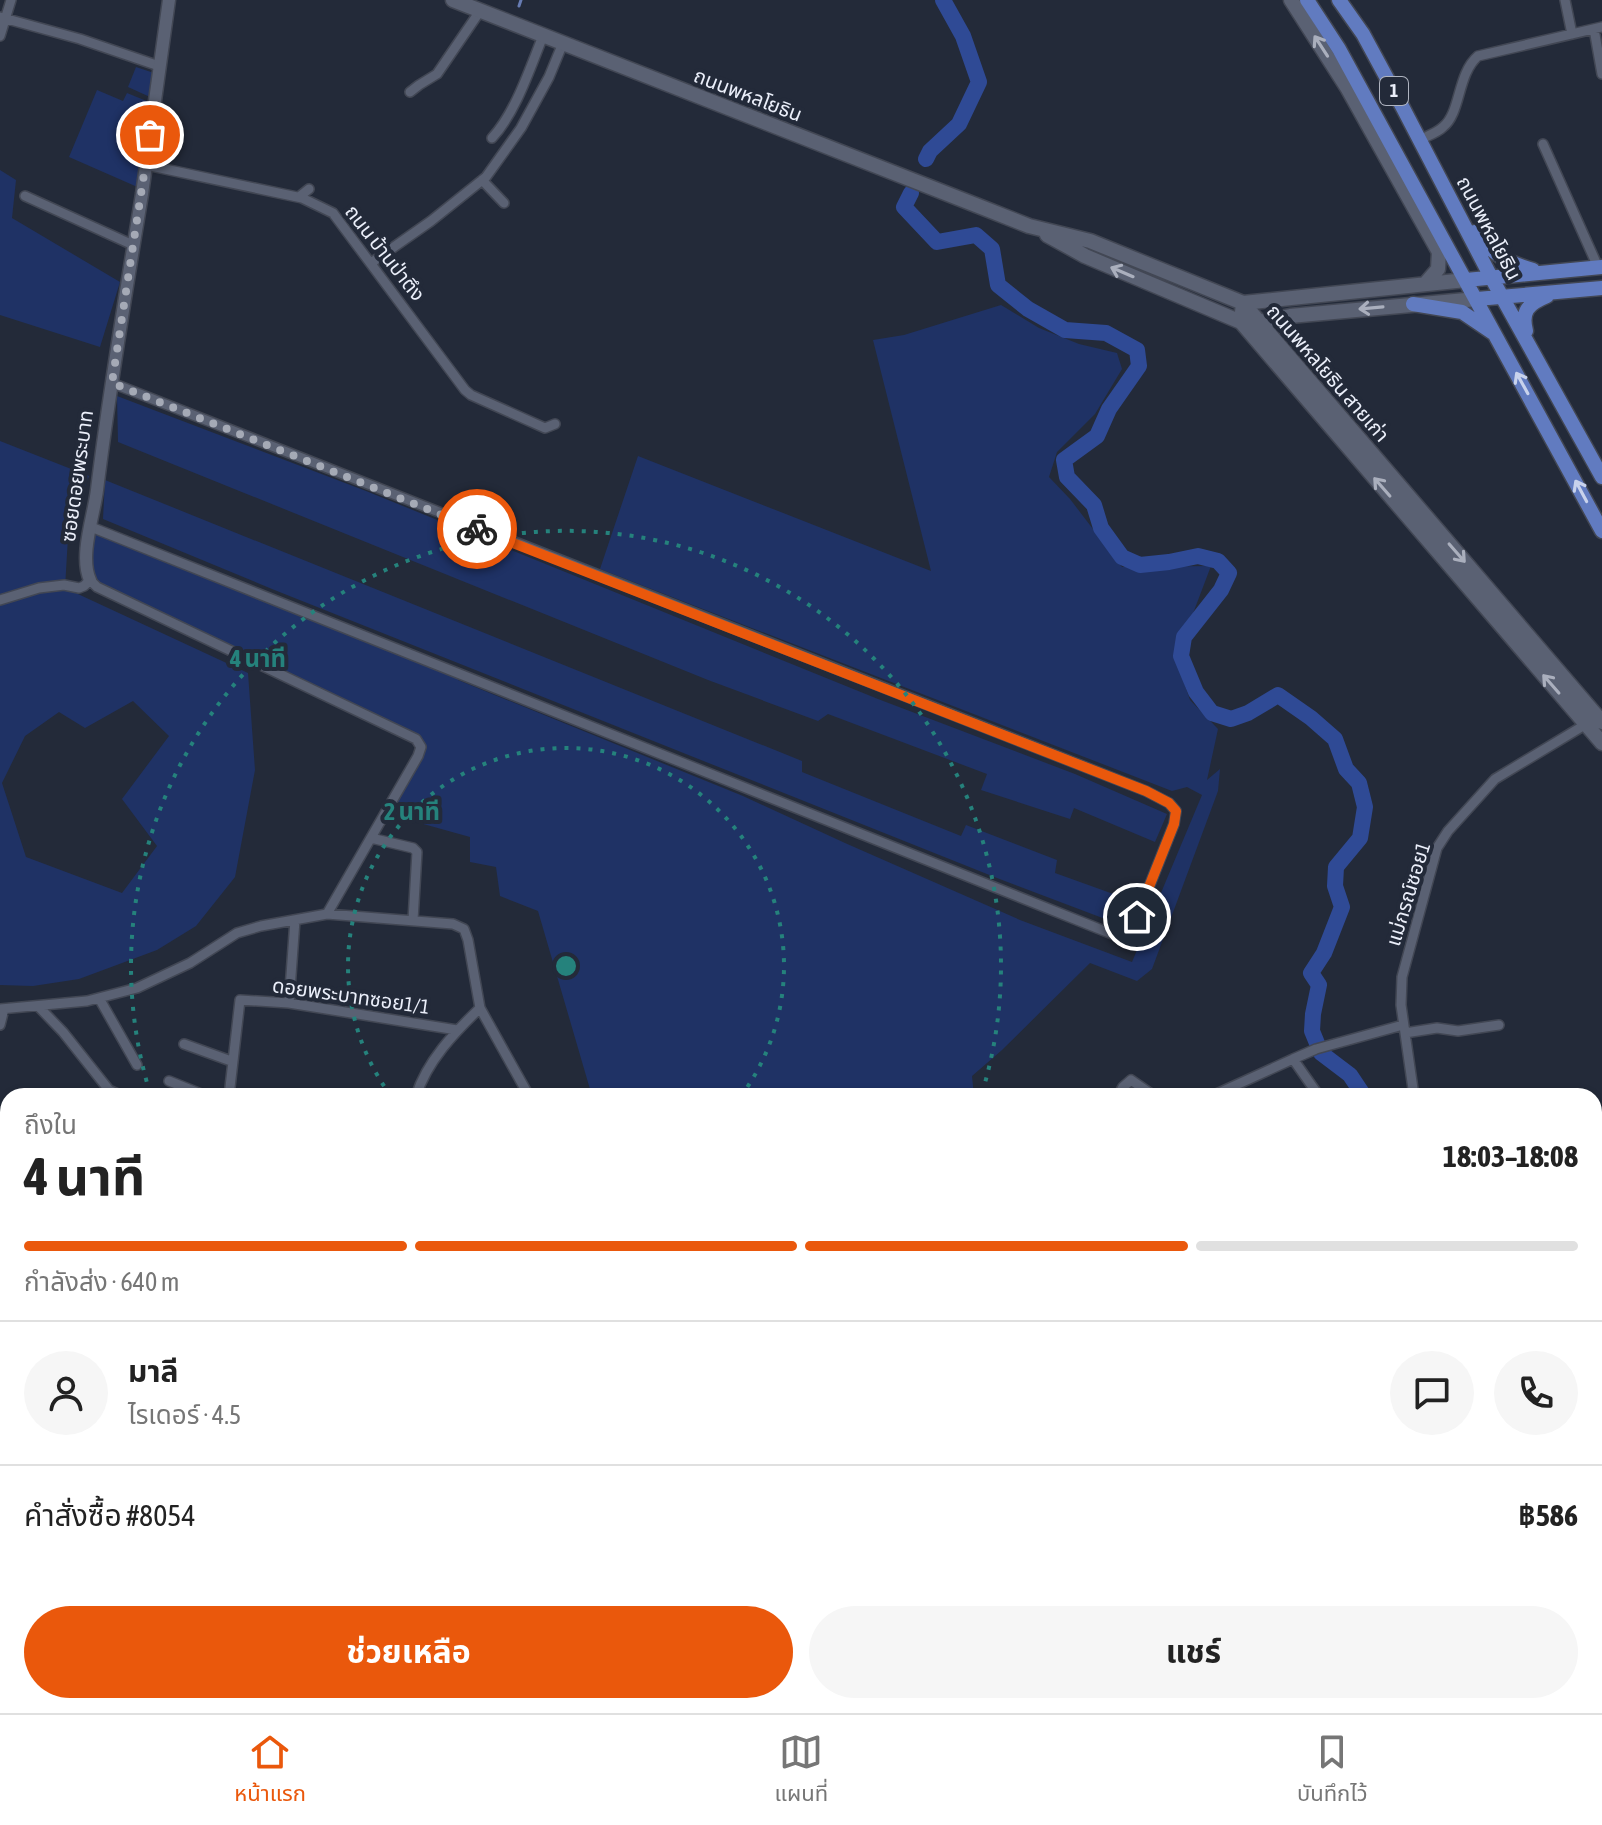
<!DOCTYPE html>
<html lang="th">
<meta charset="utf-8">
<style>
body{margin:0;font-family:"Asap Condensed","Noto Sans Thai",sans-serif;background:#f6f6f6;color:#222;height:100vh;display:flex;flex-direction:column;font-size:30px;white-space:nowrap}
*{box-sizing:border-box;margin:0}
p{font-size:26px;color:#767676}
.icon{flex:none;width:44px;height:44px;fill:none;stroke:currentColor;stroke-width:2;stroke-linecap:round;stroke-linejoin:round}
.map{position:relative;flex:1;overflow:hidden}
.side{position:absolute;left:0px;top:1088px;width:1602px;height:626px;display:flex;flex-direction:column;background:#fff;border-radius:24px 24px 0 0;box-shadow:0 2px 6px #0004}
.side>*{flex:none}
.pin{position:absolute;display:grid;place-items:center;width:68px;height:68px;color:#fff;margin:-34px;border:4px solid #fff;border-radius:50%;box-shadow:0 2px 8px #0007}
.courier{position:absolute;display:grid;place-items:center;width:80px;height:80px;margin:-40px;border:6px solid #ea580c;border-radius:50%;background:#fff;color:#222;box-shadow:0 2px 10px #0007}
.head em{font-style:normal;font-weight:700}
.head div{display:flex;flex-direction:column-reverse}
.head{display:flex;align-items:center;justify-content:space-between;height:136px;padding:0 24px}
h1{font-size:52px;font-weight:700;line-height:60px}
.bar{display:grid;grid-template-columns:repeat(4,1fr);gap:12px 8px;align-content:center;height:96px;padding:0 24px}
.bar i{height:10px;border-radius:6px;background:#e0e0e0}
.bar .active{background:#ea580c}
.bar p{grid-column:span 4}
.line{display:flex;align-items:center;gap:20px;padding:0 24px;border-top:2px solid #e0e0e0}
.line div{flex:1}
.round{display:grid;place-items:center;flex:none;width:84px;height:84px;border-radius:42px;background:#f6f6f6}
.cta{display:flex;gap:16px;margin-top:auto;padding:16px 24px}
.cta a{flex:1;height:92px;border-radius:48px;background:#ea580c;color:#fff;font-size:32px;font-weight:700;line-height:92px;text-align:center}
.cta a+a{background:#f6f6f6;color:#222}
.menu{display:flex;justify-content:space-around;align-items:center;height:112px;border-top:2px solid #e0e0e0;background:#fff;font-size:22px;color:#767676}
.menu a{display:grid;justify-items:center;gap:4px}
.menu .active{color:#ea580c}
.map>svg:first-child{display:block}
.green{fill:#1f3265;fill-rule:evenodd}
.lines{fill:none;stroke-linecap:round;stroke-linejoin:round}
.stream{stroke:#677cb3;stroke-width:3}
.river{stroke:#2f4a95;stroke-width:16}
.minor-casing{stroke:#424754;stroke-width:12}
.tertiary-casing{stroke:#424754;stroke-width:15}
.secondary-casing{stroke:#424754;stroke-width:17}
.primary-casing{stroke:#424754;stroke-width:17}
.minor{stroke:#5a6173;stroke-width:9}
.tertiary{stroke:#5a6173;stroke-width:12}
.secondary{stroke:#5a6173;stroke-width:14}
.primary{stroke:#617bc0;stroke-width:14}
.oneway{stroke:#aaafbd}
.oneway2{stroke:#c8d2ec}
.done{stroke:#a5aab6;stroke-width:8;stroke-dasharray:0 14.4}
.route{stroke:#ea580c;stroke-width:10}
.ring{fill:none;stroke:#25827c;stroke-width:4;stroke-dasharray:4 8}
.labels{text-anchor:middle;stroke-width:8;stroke-linejoin:round;paint-order:stroke}
.shield{fill:#232a39;stroke:#afb4c0;stroke-width:2}
.shield-label{font-size:18px;font-weight:bold;fill:#ebeffa}
.street-label{font-size:20px;fill:#ebeffa;stroke:#232a39}
.centre{fill:#25827c;stroke:#232a39;stroke-width:4}
.ring-label{font-size:24px;text-anchor:middle;font-weight:bold;fill:#25827c;stroke:#232a39;stroke-width:8;stroke-linejoin:round;paint-order:stroke}
</style>
<div class="map">
<svg width="1602" height="1713" viewBox="0 0 1602 1713">
<rect width="100%" height="100%" fill="#232a39"/>
<path class="green" d="M136,67l18,6 -4,24 -22,-10z
M97,90l26,11 4,-8 27,11 -12,85 -73,-32z
M0,170l16,10 -4,38 108,64 -20,65 -100,-32z
M1001,305l38,23 40,16 38,9 5,16 -27,45 -38,38 -8,25 21,22 52,68 89,-1 -27,71 -10,17 16,46 28,29 -11,51 13,-11 -2,22 -66,178 -15,12 -47,-18 -88,87 -30,26 2,20h-382l-54,-185 -38,-15 -4,-29 -26,-5v-25l-79,-22 29,-76 -323,-152 -11,-22 5,-38 366,145 1,8 285,116 102,47 175,77 112,42 70,-167 -15,-8 -15,4 -572,-222 38,-113 293,115 -58,-231 31,-5z
M117,396l249,95 512,208 197,75 92,40 -12,28 -81,-34 -4,11 -89,-29 6,-16 -159,-60 -10,7 -110,-41 -590,-238z
M0,441l89,35 -23,60 2,1 -3,51 183,85 7,97 -20,107 -39,49 -39,24 -78,29 -46,7 -33,-1zM133,701l36,35 -47,63 35,47 -35,47 -96,-36 -24,-74 23,-47 34,-24 26,16z
M105,480l697,281v11l159,64 5,-11 91,35 -2,13 75,27 -9,25 -124,-47 -725,-289 -169,-70z
M1602,1459v81h-8v-77z
M1594,1602h8v111h-274l-8,-6 -6,6h-524l-3,-7h807z
M87,1706h263l4,7h-272z
M455,1706h137l-16,7h-136z"/>
<g class="lines">
<path class="stream" d="M519,6l2,-6"/>
<path class="river" d="M926,159l4,-8 29,-27 20,-42 -16,-46 -20,-36
M911,193l-7,14 33,35 39,-7 16,14 6,36 30,24 37,21 41,3 31,17 2,16 -30,43 -12,27 -33,24 3,17 27,28 7,23 21,29 18,8 29,-3 29,-6 20,5 11,12 -8,17 -37,47 -3,19 15,36 16,21 19,6 17,-6 30,-18 33,23 24,21 11,30 13,14 6,24 -5,31 -24,29 -1,19 7,21 -18,46 -13,20 8,12 -6,29 -1,17 9,22 29,22 14,21
M1242,1713l3,-7"/>
<g class="minor-casing">
<path id="minor" d="M1565,0l7,34
M0,17l80,22 79,27
M1594,29l8,45
M0,36l11,-36
M410,92l9,-7 18,-11 43,-63
M492,138c24,-26 38,-70 51,-102
M1419,140c8,-4 18,-7 24,-13 18,-14 14,-53 35,-71l124,-29
M1543,144l55,123
M146,165l156,33 31,15 132,177 6,5 74,33 10,-4
M482,180l22,23
M25,196l108,49
M299,197l10,-8
M371,263l60,-42 55,-44 35,-49 28,-51 14,-34
M91,527l1021,407 15,-2 10,-15 37,-93 2,-13 -7,-8 -23,-12 -1034,-408
M0,600l39,-12 25,-3 15,3 5,-2 6,-6 7,7 319,152 5,8 -3,9 -91,158
M371,838l42,10 4,4 -4,68
M99,998l38,67
M289,1003l6,-83
M38,1006l25,26 46,58 13,6
M0,1009l87,-8 50,-13 53,-25 47,-30 24,-7 66,-12 126,10 11,5 4,11 12,68 49,88
M0,1025l4,-16
M1405,1033l32,-5 21,3 41,-6
M184,1044l47,17
M169,1081l37,15
M229,1096l11,-96 49,3 168,27
M416,1096c11,-35 38,-63 64,-88
M1118,1096l5,-9 8,-7 23,16
M1212,1096l81,-37
M1319,1096l-26,-37 23,-10 87,-24
M1414,1096l-13,-91 1,-28 35,-129 11,-17 47,-52 93,-56
M0,1244l8,-11
M0,1318l8,-7
M1594,1330l8,2
M0,1412l8,-1
M0,1434l8,32
M0,1615l8,7
M0,1705l8,7 4,-6
M690,1706l3,7
M82,1713l5,-7"/>
</g>
<g class="tertiary-casing">
<path id="tertiary" d="M90,580c-11,-24 4,-65 7,-90 12,-99 29,-198 45,-296 9,-65 18,-129 27,-194"/>
</g>
<g class="secondary-casing">
<path id="secondary" d="M453,0l533,209 43,17 61,15 153,62 223,-23
M1291,0l57,89 91,163 -1,17 -13,15
M1047,235l38,21 156,66h18l31,-6 187,-17
M1243,303l-2,19 361,421
M1243,303l359,419"/>
</g>
<g class="primary-casing">
<path id="primary" d="M1307,0l32,49 263,482
M1339,0l24,34 40,74 88,169 111,200
M1475,232c17,22 31,30 58,38
M1466,280l136,-13
M1477,299l125,-11
M1413,304l49,8 31,21
M1526,331c-5,-20 2,-27 21,-35"/>
</g>
<use href="#minor" class="minor"/>
<use href="#tertiary" class="tertiary"/>
<use href="#secondary" class="secondary"/>
<use href="#primary" class="primary"/>
</g>
<defs><path id="oneway-shaft" d="M-6 0H5M1.5-3L5.5 0L1.5 3" fill="none" stroke-width="1.6" stroke-linecap="round" stroke-linejoin="round" transform="scale(2)"/></defs>
<g class="oneway">
<use href="#oneway-shaft" transform="translate(1321 46) rotate(-123)"/>
<use href="#oneway-shaft" transform="translate(1122 272) rotate(-157)"/>
<use href="#oneway-shaft" transform="translate(1371 308) rotate(175)"/>
<use href="#oneway-shaft" transform="translate(1382 487) rotate(-131)"/>
<use href="#oneway-shaft" transform="translate(1457 553) rotate(49)"/>
<use href="#oneway-shaft" transform="translate(1551 684) rotate(-131)"/>
</g>
<g class="oneway2">
<use href="#oneway-shaft" transform="translate(1522 383) rotate(-119)"/>
<use href="#oneway-shaft" transform="translate(1581 491) rotate(-118)"/>
</g>
<g class="lines">
<path class="done" d="M150,135l-38,248 365,146"/>
<path class="route" d="M477,529l669,262 23,12 7,8 -2,13 -37,93"/>
</g>
<g class="ring">
<path d="M391 1096A218 218 0 1 1 741 1096"/>
<path d="M150 1093A435 435 0 1 1 982 1093"/>
</g>
<g class="labels">
<rect class="shield" x="1380" y="77" width="28" height="28" rx="6"/>
<g class="shield-label">
<text x="1394" y="97">1</text>
</g>
<g class="street-label">
<text transform="translate(748 95) rotate(21)" y="7">ถนนพหลโยธิน</text>
<text transform="translate(1489 228) rotate(62)" y="7">ถนนพหลโยธิน</text>
<text transform="translate(385 253) rotate(52)" y="7">ถนน บ้านป่าตึง</text>
<text transform="translate(1328 373) rotate(49)" y="7">ถนนพหลโยธิน สายเก่า</text>
<text transform="translate(77 476) rotate(-82)" y="7">ซอยดอยพระบาท</text>
<text transform="translate(1408 894) rotate(-73)" y="7">แม่กรณ์ซอย1</text>
<text transform="translate(351 996) rotate(8)" y="7">ดอยพระบาทซอย1/1</text>
</g>
</g>
<circle cx="566" cy="966" r="12" class="centre"/>
<g class="ring-label">
<text x="258" y="667">4 นาที</text>
<text x="412" y="820">2 นาที</text>
</g>
</svg>
<div class="pin" style="left:150px;top:135px;background:#ea580c"><svg class="icon" aria-label="bag" viewBox="0 0 24 24"><path d="M5 8h14l-1 12H6zM9 8a3 3 0 0 1 6 0"/></svg></div>
<div class="pin" style="left:1137px;top:917px;background:#1f2937"><svg class="icon" aria-label="home" viewBox="0 0 24 24"><path d="M3 11l9-7 9 7M6 9v11h12V9"/></svg></div>
<div class="courier" style="left:477px;top:529px"><svg class="icon" aria-label="bike" viewBox="0 0 24 24"><circle cx="6" cy="16" r="4"/><circle cx="18" cy="16" r="4"/><path d="M6 16l4-8h5l3 8M10 8l3 8H6M13 5h3"/></svg></div>
<section class="side">
<div class="head"><div><h1>4 นาที</h1><p>ถึงใน</p></div><em>18:03–18:08</em></div>
<div class="bar"><i class="active"></i><i class="active"></i><i class="active"></i><i></i><p>กำลังส่ง · 640 m</p></div>
<div class="line" style="height:144px"><a class="round"><svg class="icon" aria-label="person" viewBox="0 0 24 24"><circle cx="12" cy="8" r="4"/><path d="M4 21q1-7 8-7t8 7"/></svg></a><div><b>มาลี</b><p>ไรเดอร์ · 4.5</p></div><a class="round"><svg class="icon" aria-label="chat" viewBox="0 0 24 24"><path d="M4 5h16v11H9l-5 4z"/></svg></a><a class="round"><svg class="icon" aria-label="phone" viewBox="0 0 24 24"><path d="M5 4h4l2 5-3 2q2 4 5 5l2-3 5 2v4C11 20 4 13 5 4z"/></svg></a></div>
<div class="line" style="height:104px"><div>คำสั่งซื้อ #8054</div><b>฿586</b></div>
<div class="cta"><a>ช่วยเหลือ</a><a>แชร์</a></div>
</section>
</div>
<nav class="menu">
<a class="active"><svg class="icon" aria-label="home" viewBox="0 0 24 24"><path d="M3 11l9-7 9 7M6 9v11h12V9"/></svg>หน้าแรก</a>
<a><svg class="icon" aria-label="map" viewBox="0 0 24 24"><path d="M3 6l6-2 6 2 6-2v14l-6 2-6-2-6 2zM9 4v14M15 6v14"/></svg>แผนที่</a>
<a><svg class="icon" aria-label="saved" viewBox="0 0 24 24"><path d="M7 4h10v16l-5-4-5 4z"/></svg>บันทึกไว้</a>
</nav>
